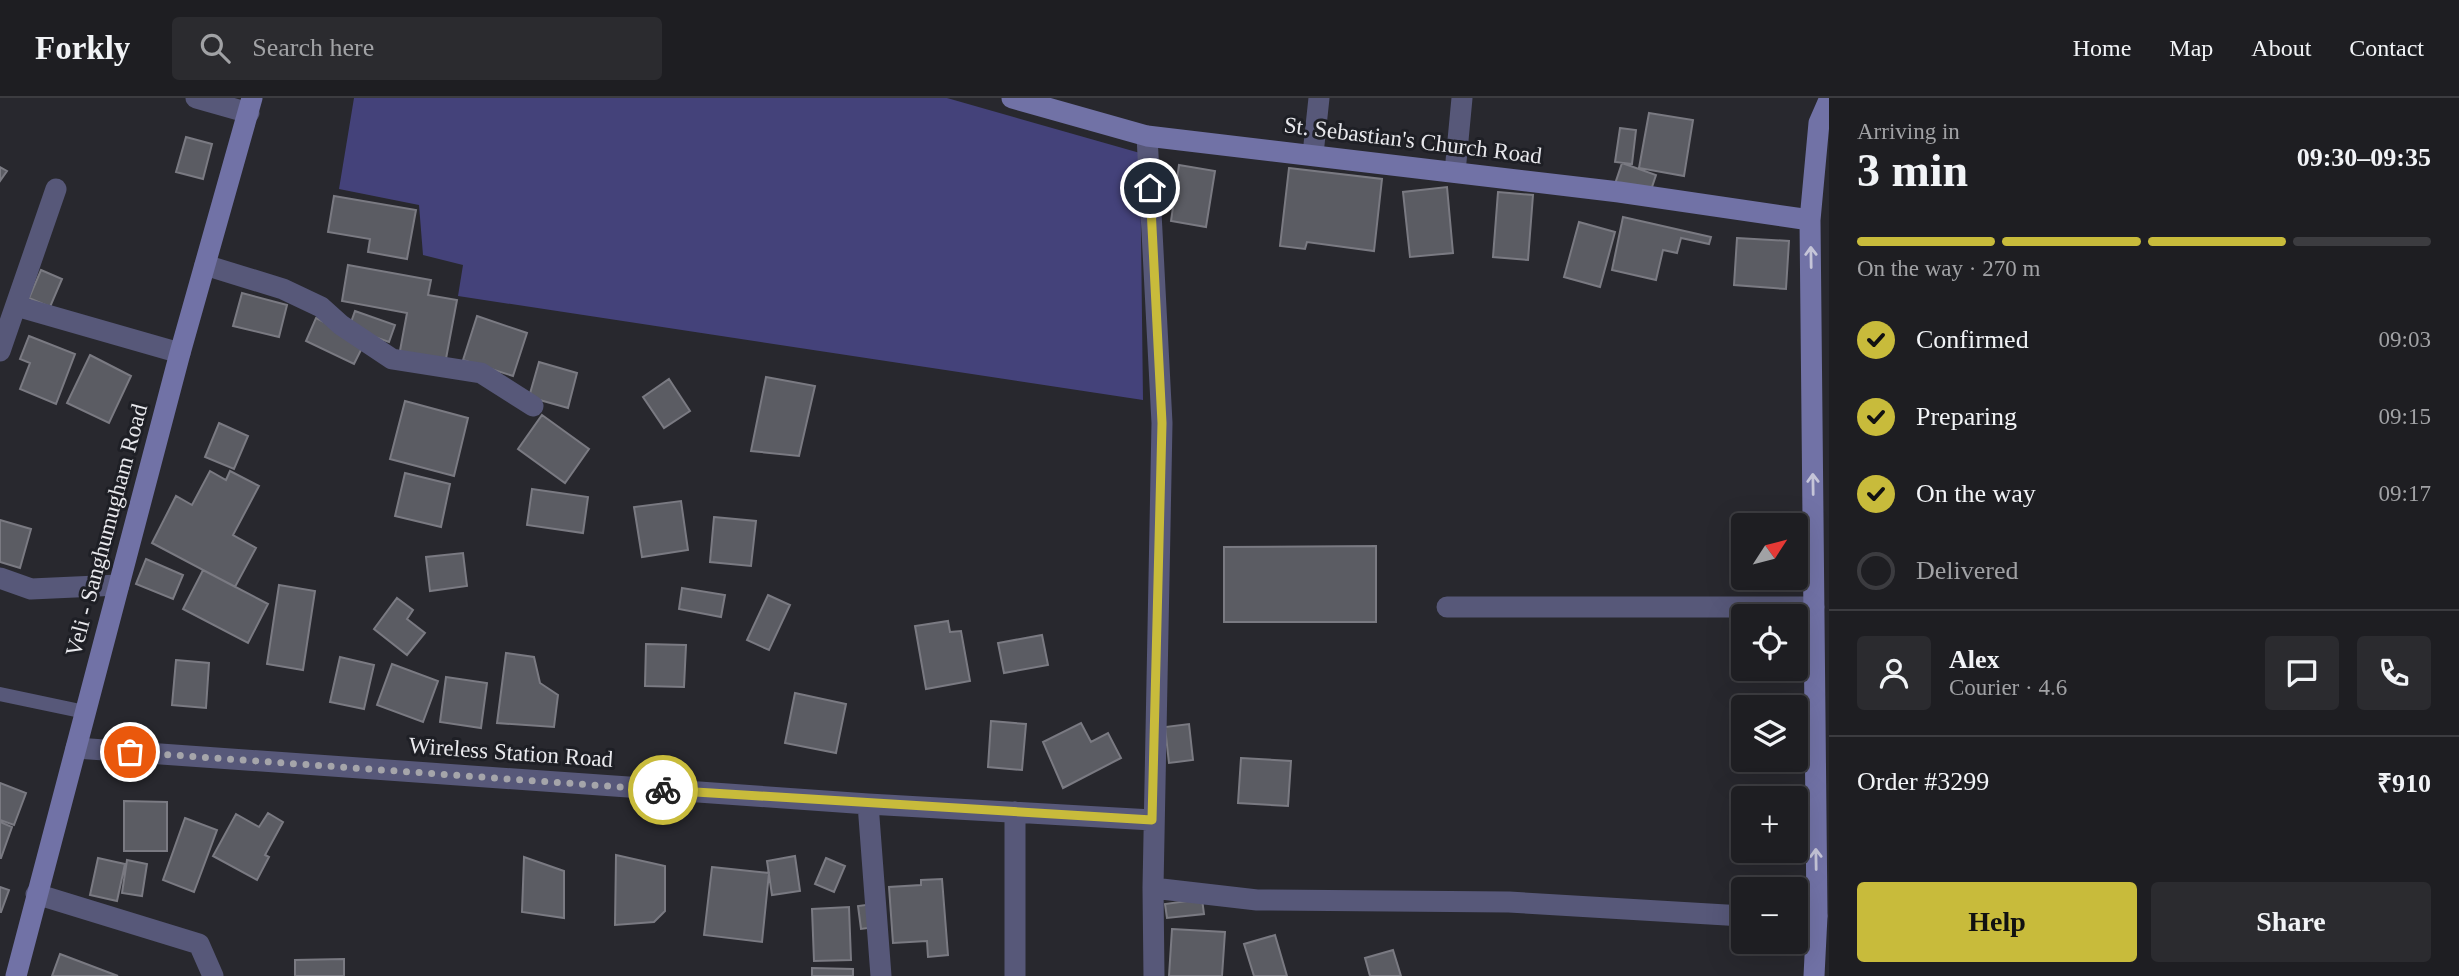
<!DOCTYPE html>
<meta charset="utf-8">
<style>
body{margin:0;font-family:"Times New Roman",serif;background:#2b2b2f;color:#f1f3f6;height:100vh;display:flex;flex-direction:column;font-size:26px;white-space:nowrap}
*{box-sizing:border-box;margin:0}
p{font-size:23px;color:#a1a2a5}
.icon{flex:none;width:38px;height:38px;fill:none;stroke:currentColor;stroke-width:2;stroke-linecap:round;stroke-linejoin:round}
.map{position:relative;flex:1;overflow:hidden}
.sheet{display:flex;flex-direction:column;background:#1e1e22;width:630px}
.sheet>*{flex:none}
.needle{width:46px;rotate:54deg}
.tools{position:absolute;left:1731px;top:415px;display:grid;gap:14px}
.tools a{display:grid;place-items:center;width:77px;height:77px;border-radius:7px;background:#1e1e22;box-shadow:0 7px 28px #0002,0 0 0 2px #3c3c40;font-size:35px}
.pin{position:absolute;display:grid;place-items:center;width:60px;height:60px;color:#fff;margin:-30px;border:4px solid #fff;border-radius:50%;box-shadow:0 2px 7px #0007}
.courier{position:absolute;display:grid;place-items:center;width:70px;height:70px;margin:-35px;border:5px solid #c8bb3b;border-radius:50%;background:#fff;color:#222;box-shadow:0 2px 9px #0007}
.summary em{font-style:normal;font-weight:700}
.summary div{display:flex;flex-direction:column-reverse}
.summary{display:flex;align-items:center;justify-content:space-between;height:119px;padding:0 28px}
h1{font-size:46px;font-weight:700;line-height:52px}
.bar{display:grid;grid-template-columns:repeat(4,1fr);gap:10px 7px;align-content:center;height:84px;padding:0 28px}
.bar i{height:9px;border-radius:5px;background:#3c3c40}
.bar .selected{background:#c8bb3b}
.bar p{grid-column:span 4}
.line{display:flex;align-items:center;gap:18px;padding:0 28px;border-top:2px solid #3c3c40}
.line div{flex:1}
.round{display:grid;place-items:center;flex:none;width:74px;height:74px;border-radius:7px;background:#2b2b2f}
ol{padding:0 28px;list-style:none}
li{display:flex;align-items:center;gap:21px;height:77px}
li p{margin-inline-start:auto}
li .icon{padding:7px;border-radius:50%;background:#c8bb3b;color:#111;stroke-width:4}
li:last-child{color:#a1a2a5}
li i{width:38px;height:38px;border:4px solid #3c3c40;border-radius:50%}
.cta{display:flex;gap:14px;margin-top:auto;padding:14px 28px}
.cta a{flex:1;height:80px;border-radius:7px;background:#c8bb3b;color:#111;font-size:28px;font-weight:700;line-height:80px;text-align:center}
.cta a+a{background:#2b2b2f;color:#f1f3f6}
header{display:flex;align-items:center;gap:42px;box-sizing:border-box;height:98px;padding:0 35px;background:#1e1e22;border-bottom:2px solid #3c3c40}
header strong{font-size:33px}
nav{display:flex;gap:38px;margin-inline-start:auto;font-size:24px}
.search{width:490px;height:63px;background:#2b2b2f;display:flex;align-items:center;gap:18px;box-sizing:border-box;padding:0 24px;border-radius:7px;color:#a1a2a5;font-size:26px}
main{display:flex;flex:1;min-height:0}
.map>svg:first-child{display:block}
.green{fill:#44427a}
.building{fill:#5b5c63;stroke:#7a7a82;stroke-width:2}
.lines{fill:none;stroke-linecap:round;stroke-linejoin:round}
.lane{stroke:#575879;stroke-width:14}
.street{stroke:#575879;stroke-width:21}
.secondary{stroke:#7172a6;stroke-width:21}
.oneway{stroke:#c5c5d8}
.done{stroke:#a5a5aa;stroke-width:7;stroke-dasharray:0 12.6}
.route{stroke:#c8bb3b;stroke-width:9}
.labels{text-anchor:middle;stroke-width:6;stroke-linejoin:round;paint-order:stroke}
.street-label{font-size:23px;fill:#e9e9ed;stroke:#1e1f25}
</style>
<header>
<strong>Forkly</strong>
<div class="search"><svg class="icon" aria-label="search" viewBox="0 0 24 24"><circle cx="10" cy="10" r="6"/><path d="M15 15l6 6"/></svg>Search here</div>
<nav><a>Home</a><a>Map</a><a>About</a><a>Contact</a></nav>
</header>
<main>
<div class="map">
<svg width="1829" height="878" viewBox="0 0 1829 878">
<rect width="100%" height="100%" fill="#28282e"/>
<path class="green" d="M354,0h593l193,55 3,247 -685,-104 5,-31 -40,-10 -4,-50 -80,-16z"/>
<path class="building" d="M1649,15l44,7 -9,56 -45,-8z
M1620,30l16,2 -4,34 -17,-2z
M186,39l26,7 -9,35 -27,-7z
M1622,65l34,12 -7,21 -34,-12z
M1179,67l36,6 -9,56 -35,-6z
M0,69l7,4 -7,10z
M1289,70l93,11 -8,72 -67,-9 -2,7 -25,-3z
M1447,89l6,66 -43,4 -7,-65z
M1498,94l35,3 -5,65 -35,-3z
M334,98l82,14 -9,49 -39,-7 2,-13 -42,-7z
M1623,119l88,20 -2,7 -28,-6 -4,15 -14,-3 -7,30 -44,-10z
M1579,124l36,10 -15,55 -36,-10z
M1737,140l52,3 -3,48 -52,-4z
M348,167l83,15 -3,15 29,5 -12,64 -46,-8 8,-43 -65,-12z
M41,172l21,9 -12,28 -21,-9z
M242,195l45,12 -8,32 -46,-11z
M355,213l40,14 -6,17 -40,-14z
M477,218l50,17 -14,43 -50,-16z
M316,220l49,24 -11,22 -48,-23z
M29,238l46,18 -19,50 -36,-15 10,-26 -10,-4z
M90,257l41,21 -22,47 -42,-20z
M539,264l38,11 -9,35 -39,-11z
M766,279l49,9 -16,70 -48,-5z
M669,281l21,32 -26,17 -21,-31z
M405,303l63,17 -14,58 -64,-17z
M542,317l47,34 -24,34 -47,-34z
M219,325l29,13 -14,33 -29,-12z
M210,373l16,9 4,-9 29,15 -26,49 23,13 -21,39 -83,-44 24,-47 16,9z
M405,375l45,11 -9,43 -46,-11z
M532,391l56,8 -5,36 -56,-8z
M681,403l7,49 -46,7 -8,-50z
M714,419l42,4 -5,45 -41,-4z
M0,422l31,9 -11,39 -20,-6z
M1376,448v76h-152v-75z
M463,455l4,33 -37,5 -4,-34z
M146,461l37,16 -10,24 -37,-15z
M203,472l65,34 -20,39 -65,-34z
M279,487l36,6 -12,79 -36,-6z
M682,490l43,7 -4,22 -42,-8z
M768,497l22,10 -21,45 -22,-10z
M397,500l16,12 -6,9 18,14 -18,22 -33,-26z
M948,523l2,11 11,-1 9,50 -44,8 -11,-63z
M1042,537l6,30 -44,8 -6,-30z
M646,546l40,1 -2,42 -39,-1z
M506,555l28,4 6,26 18,12 -4,32 -57,-4z
M340,559l34,8 -10,44 -34,-7z
M176,562l33,3 -3,45 -34,-3z
M392,566l46,17 -15,41 -46,-17z
M446,579l41,6 -6,45 -41,-6z
M795,595l51,11 -10,49 -51,-10z
M991,623l35,3 -4,46 -34,-3z
M1081,625l10,19 17,-9 13,25 -58,30 -20,-46z
M1189,626l4,36 -24,3 -4,-36z
M1241,660l50,3 -3,45 -50,-3z
M0,685l26,10 -12,32 -14,-5z
M124,703l43,1v49h-43z
M268,715l15,9 -18,33 4,2 -12,23 -44,-24 23,-42 23,13z
M185,720l32,12 -23,62 -31,-12z
M0,724l12,5 -11,31h-1z
M616,757l49,11v45l-11,11 -39,3z
M795,758l5,35 -28,4 -5,-34z
M524,759l40,14v47l-42,-6z
M98,760l27,6 -8,37 -27,-6z
M826,760l19,8 -11,26 -19,-8z
M127,762l20,4 -5,32 -20,-3z
M712,769l57,6 -7,69 -58,-7z
M942,781l6,76 -20,2 -1,-16 -34,2 -4,-56 32,-2v-5z
M0,789l9,3 -8,22h-1z
M1202,801l2,15 -37,4 -2,-14z
M873,806l3,23 -15,2 -3,-23z
M849,809l2,53 -37,1 -2,-52z
M1172,831l53,3 -3,44h-53z
M1275,837l12,41h-33l-10,-32z
M1393,852l8,26h-31l-5,-18z
M60,856l58,22h-66z
M344,861v17h-49v-16z
M812,870l41,1v7h-41z"/>
<g class="lines">
<path class="lane" d="M0,596l85,18"/>
<path class="street" d="M196,0l53,15
M1147,38l15,287 -9,465 104,12 252,2 234,14
M1313,56l6,-56
M1455,74l7,-74
M205,167l78,24 38,18 20,18 51,34 89,14 52,33
M16,208l164,47
M0,253l56,-162
M0,480l31,11 88,-4
M1447,509h367
M76,650l792,56 284,16
M868,706l13,172
M1153,790l1,88
M36,796l163,50 14,32
M1796,818h21
M1015,878v-164"/>
<path class="secondary" d="M1012,0l135,38 472,56 191,28
M16,878l164,-623 72,-255
M1814,878l3,-60 -7,-696 9,-97 10,-23"/>
</g>
<defs><path id="oneway-shaft" d="M-6 0H5M1.5-3L5.5 0L1.5 3" fill="none" stroke-width="1.6" stroke-linecap="round" stroke-linejoin="round" transform="scale(1.75)"/></defs>
<g class="oneway">
<use href="#oneway-shaft" transform="translate(1811 159) rotate(-91)"/>
<use href="#oneway-shaft" transform="translate(1813 386) rotate(-91)"/>
<use href="#oneway-shaft" transform="translate(1816 761) rotate(-91)"/>
</g>
<g class="lines">
<path class="done" d="M130,654l533,38"/>
<path class="route" d="M663,692l489,30 10,-397 -12,-235"/>
</g>
<g class="labels">
<g class="street-label">
<text transform="translate(1413 42) rotate(7)" y="8">St. Sebastian's Church Road</text>
<text transform="translate(106 432) rotate(-75)" y="8">Veli - Sanghumugham Road</text>
<text transform="translate(511 654) rotate(4)" y="8">Wireless Station Road</text>
</g>
</g>
</svg>
<div class="tools">
<a><svg class="needle" viewBox="-14 -14 28 28"><path d="M0-13l5 13h-10z" fill="#e53935"/><path d="M0 13l5-13h-10z" fill="#a1a2a5"/></svg></a>
<a><svg class="icon" aria-label="locate" viewBox="0 0 24 24"><circle cx="12" cy="12" r="6"/><path d="M12 2v4M12 18v4M2 12h4M18 12h4"/></svg></a>
<a><svg class="icon" aria-label="layers" viewBox="0 0 24 24"><path d="M12 4l9 5-9 5-9-5zM3 14l9 5 9-5"/></svg></a>
<a>+</a>
<a>−</a>
</div>
<div class="pin" style="left:130px;top:654px;background:#ea580c"><svg class="icon" aria-label="bag" viewBox="0 0 24 24"><path d="M5 8h14l-1 12H6zM9 8a3 3 0 0 1 6 0"/></svg></div>
<div class="pin" style="left:1150px;top:90px;background:#1f2937"><svg class="icon" aria-label="home" viewBox="0 0 24 24"><path d="M3 11l9-7 9 7M6 9v11h12V9"/></svg></div>
<div class="courier" style="left:663px;top:692px"><svg class="icon" aria-label="bike" viewBox="0 0 24 24"><circle cx="6" cy="16" r="4"/><circle cx="18" cy="16" r="4"/><path d="M6 16l4-8h5l3 8M10 8l3 8H6M13 5h3"/></svg></div>
</div>
<section class="sheet">
<div class="summary"><div><h1>3 min</h1><p>Arriving in</p></div><em>09:30–09:35</em></div>
<div class="bar"><i class="selected"></i><i class="selected"></i><i class="selected"></i><i></i><p>On the way · 270 m</p></div>
<ol>
<li><svg class="icon" aria-label="check" viewBox="0 0 24 24"><path d="M5 12l5 5 9-10"/></svg>Confirmed<p>09:03</p></li>
<li><svg class="icon" aria-label="check" viewBox="0 0 24 24"><path d="M5 12l5 5 9-10"/></svg>Preparing<p>09:15</p></li>
<li><svg class="icon" aria-label="check" viewBox="0 0 24 24"><path d="M5 12l5 5 9-10"/></svg>On the way<p>09:17</p></li>
<li><i></i>Delivered</li>
</ol>
<div class="line" style="height:126px"><a class="round"><svg class="icon" aria-label="person" viewBox="0 0 24 24"><circle cx="12" cy="8" r="4"/><path d="M4 21q1-7 8-7t8 7"/></svg></a><div><b>Alex</b><p>Courier · 4.6</p></div><a class="round"><svg class="icon" aria-label="chat" viewBox="0 0 24 24"><path d="M4 5h16v11H9l-5 4z"/></svg></a><a class="round"><svg class="icon" aria-label="phone" viewBox="0 0 24 24"><path d="M5 4h4l2 5-3 2q2 4 5 5l2-3 5 2v4C11 20 4 13 5 4z"/></svg></a></div>
<div class="line" style="height:91px"><div>Order #3299</div><b>₹910</b></div>
<div class="cta"><a>Help</a><a>Share</a></div>
</section>
</main>
